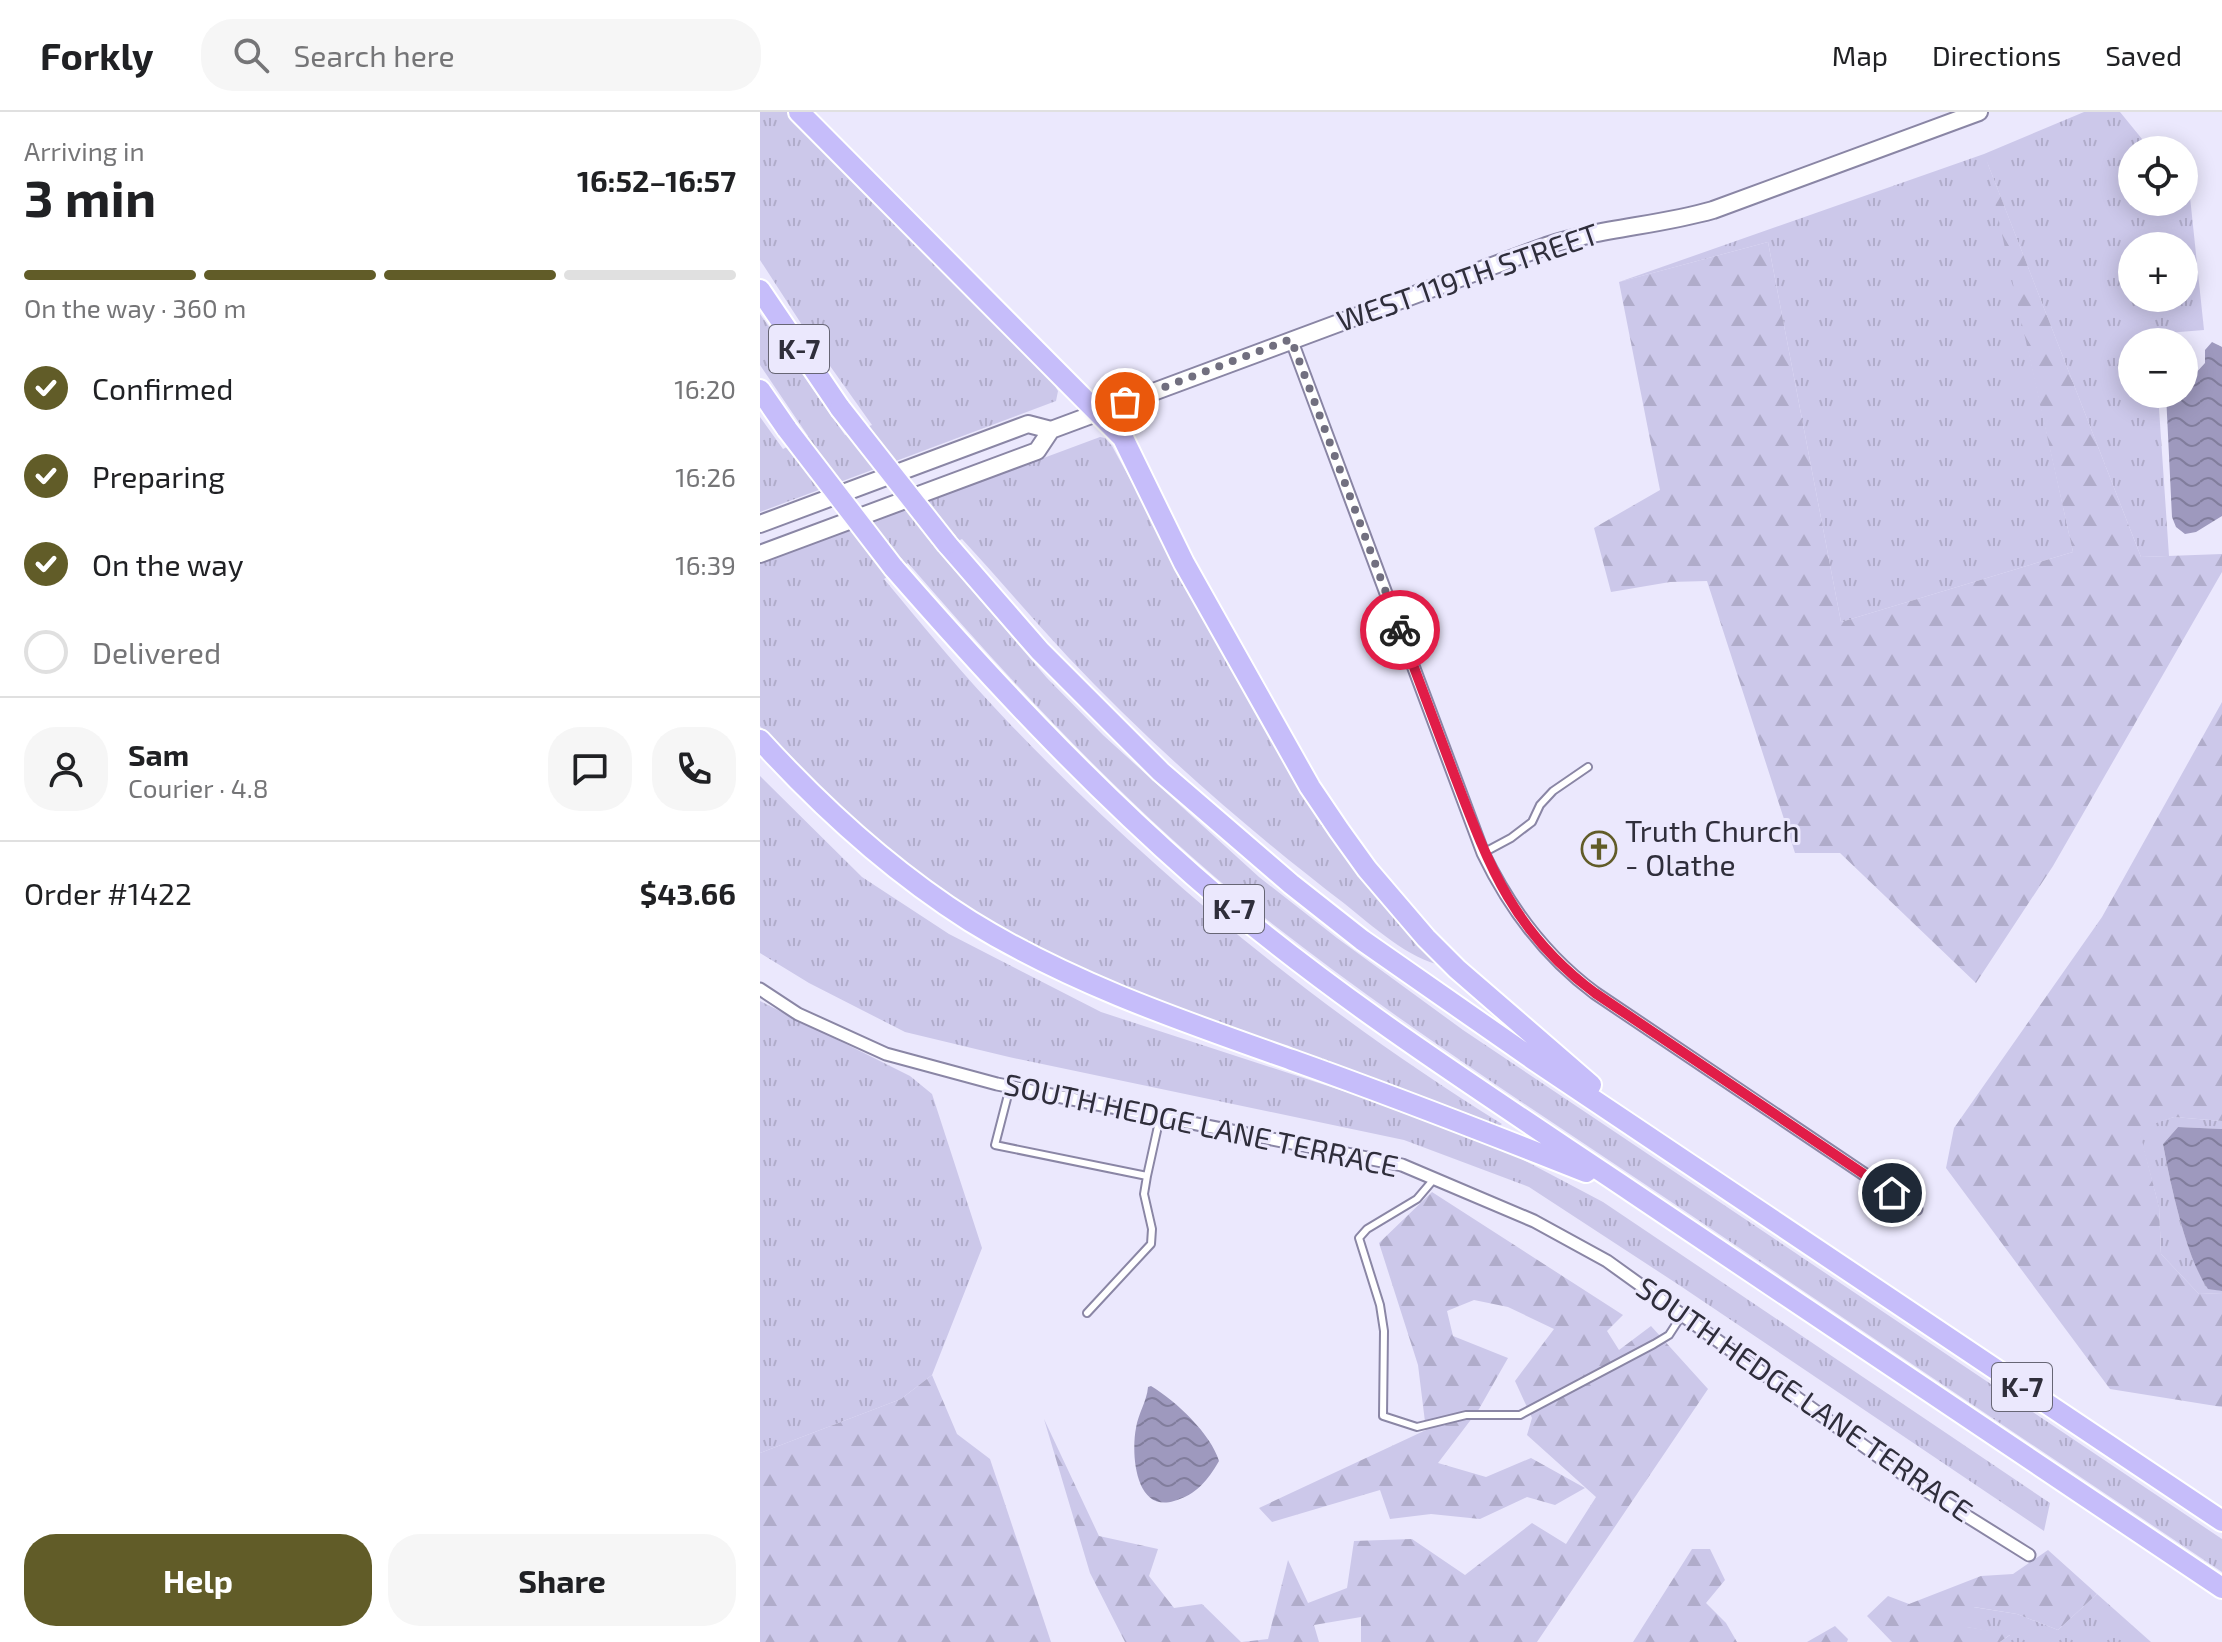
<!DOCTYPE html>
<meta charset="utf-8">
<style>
body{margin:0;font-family:"Exo 2",sans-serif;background:#f6f6f6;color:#202124;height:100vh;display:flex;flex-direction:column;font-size:30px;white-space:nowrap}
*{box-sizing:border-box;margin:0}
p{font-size:26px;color:#757577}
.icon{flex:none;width:44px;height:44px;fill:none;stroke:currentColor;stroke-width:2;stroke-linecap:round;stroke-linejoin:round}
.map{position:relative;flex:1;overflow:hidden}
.panel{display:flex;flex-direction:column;background:#fff;width:760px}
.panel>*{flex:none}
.controls{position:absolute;left:1358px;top:24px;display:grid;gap:16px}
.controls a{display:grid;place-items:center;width:80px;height:80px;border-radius:50%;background:#fff;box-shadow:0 4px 20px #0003;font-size:40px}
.pin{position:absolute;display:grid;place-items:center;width:68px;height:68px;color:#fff;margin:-34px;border:4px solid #fff;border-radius:50%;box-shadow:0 2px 8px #0007}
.courier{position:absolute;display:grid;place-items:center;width:80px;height:80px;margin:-40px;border:6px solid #e11d48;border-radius:50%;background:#fff;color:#222;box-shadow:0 2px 10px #0007}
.head em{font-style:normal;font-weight:700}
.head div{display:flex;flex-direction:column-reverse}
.head{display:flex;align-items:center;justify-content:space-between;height:136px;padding:0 24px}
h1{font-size:52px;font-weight:700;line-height:60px}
.bar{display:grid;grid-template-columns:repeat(4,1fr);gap:12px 8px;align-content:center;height:96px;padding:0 24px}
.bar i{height:10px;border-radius:6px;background:#e0e0e0}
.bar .current{background:#615c28}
.bar p{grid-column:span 4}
.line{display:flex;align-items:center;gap:20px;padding:0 24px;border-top:2px solid #e0e0e0}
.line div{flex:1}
.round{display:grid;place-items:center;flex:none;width:84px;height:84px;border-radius:32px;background:#f6f6f6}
ol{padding:0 24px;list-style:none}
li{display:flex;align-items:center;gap:24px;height:88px}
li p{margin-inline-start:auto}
li .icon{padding:8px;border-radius:50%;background:#615c28;color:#fff;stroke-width:4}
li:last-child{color:#757577}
li i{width:44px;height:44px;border:4px solid #e0e0e0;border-radius:50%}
.button{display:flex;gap:16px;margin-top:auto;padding:16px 24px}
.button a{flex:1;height:92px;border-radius:32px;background:#615c28;color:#fff;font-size:32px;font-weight:700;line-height:92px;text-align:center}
.button a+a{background:#f6f6f6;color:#202124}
header{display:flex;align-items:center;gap:48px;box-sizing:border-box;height:112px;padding:0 40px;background:#fff;border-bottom:2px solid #e0e0e0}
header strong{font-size:38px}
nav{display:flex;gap:44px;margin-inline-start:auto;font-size:28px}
.search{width:560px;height:72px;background:#f6f6f6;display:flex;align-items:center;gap:20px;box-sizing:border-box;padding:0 28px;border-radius:32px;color:#757577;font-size:30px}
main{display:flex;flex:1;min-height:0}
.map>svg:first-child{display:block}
.grass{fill:url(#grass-tufts);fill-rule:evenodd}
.forest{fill:url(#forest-firs)}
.water{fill:url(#water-waves)}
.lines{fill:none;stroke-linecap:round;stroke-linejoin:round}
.service-casing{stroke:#8a86a5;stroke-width:10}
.minor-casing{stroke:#8a86a5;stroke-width:15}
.secondary-casing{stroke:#8a86a5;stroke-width:20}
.motorway-casing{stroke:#fff;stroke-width:24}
.service{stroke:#fff;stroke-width:6}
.minor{stroke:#fff;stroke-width:11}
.secondary{stroke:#fff;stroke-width:16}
.motorway{stroke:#c6bdfa;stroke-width:20}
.motorway-bridge-casing{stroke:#fff;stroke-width:24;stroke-linecap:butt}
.motorway-bridge{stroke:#c6bdfa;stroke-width:20}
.done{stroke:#716f7f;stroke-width:8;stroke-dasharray:0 14.4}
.route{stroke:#e11d48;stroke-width:10}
.labels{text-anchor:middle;stroke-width:6;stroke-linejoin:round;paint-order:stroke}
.shield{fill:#ebe8fd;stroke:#676675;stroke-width:2}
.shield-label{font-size:28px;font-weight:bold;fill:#2f2e3b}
.street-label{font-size:30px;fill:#2f2e3b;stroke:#ebe8fd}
.poi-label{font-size:30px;fill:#2f2e3b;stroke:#ebe8fd;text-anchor:start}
</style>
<header>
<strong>Forkly</strong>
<div class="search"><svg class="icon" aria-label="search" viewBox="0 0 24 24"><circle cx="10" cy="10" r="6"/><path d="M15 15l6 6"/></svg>Search here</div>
<nav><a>Map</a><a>Directions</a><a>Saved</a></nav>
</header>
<main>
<section class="panel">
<div class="head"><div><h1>3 min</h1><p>Arriving in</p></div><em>16:52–16:57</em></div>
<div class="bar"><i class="current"></i><i class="current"></i><i class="current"></i><i></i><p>On the way · 360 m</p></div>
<ol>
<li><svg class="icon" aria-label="check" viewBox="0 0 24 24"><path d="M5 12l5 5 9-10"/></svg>Confirmed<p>16:20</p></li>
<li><svg class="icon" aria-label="check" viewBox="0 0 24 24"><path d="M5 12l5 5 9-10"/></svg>Preparing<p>16:26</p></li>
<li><svg class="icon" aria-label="check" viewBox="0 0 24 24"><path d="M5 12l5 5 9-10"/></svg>On the way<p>16:39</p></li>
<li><i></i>Delivered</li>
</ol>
<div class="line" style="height:144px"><a class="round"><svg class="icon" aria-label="person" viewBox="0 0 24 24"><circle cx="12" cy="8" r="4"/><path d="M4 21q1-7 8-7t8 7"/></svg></a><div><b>Sam</b><p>Courier · 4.8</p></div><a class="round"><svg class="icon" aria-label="chat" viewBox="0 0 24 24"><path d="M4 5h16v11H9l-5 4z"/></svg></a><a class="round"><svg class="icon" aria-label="phone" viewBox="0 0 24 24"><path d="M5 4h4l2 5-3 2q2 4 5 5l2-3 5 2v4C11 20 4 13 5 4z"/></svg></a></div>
<div class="line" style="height:104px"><div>Order #1422</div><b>$43.66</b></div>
<div class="button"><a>Help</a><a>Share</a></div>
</section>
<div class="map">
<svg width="1462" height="1530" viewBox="0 0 1462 1530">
<defs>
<pattern id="grass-tufts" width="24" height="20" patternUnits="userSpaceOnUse" patternTransform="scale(2)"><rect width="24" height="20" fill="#ccc8ea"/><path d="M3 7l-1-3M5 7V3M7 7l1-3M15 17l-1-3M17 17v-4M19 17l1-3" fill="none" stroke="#b0acca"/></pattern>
<pattern id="forest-firs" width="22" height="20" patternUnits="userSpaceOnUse" patternTransform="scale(2)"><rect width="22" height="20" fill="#ccc8ea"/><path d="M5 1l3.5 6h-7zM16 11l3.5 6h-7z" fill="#b0acca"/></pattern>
<pattern id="water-waves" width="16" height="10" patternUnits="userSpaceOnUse" patternTransform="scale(2)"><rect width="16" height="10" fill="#9e99be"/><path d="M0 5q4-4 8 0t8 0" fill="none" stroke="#817d9c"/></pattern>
</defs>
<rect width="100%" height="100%" fill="#ebe8fd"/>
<path class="grass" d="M0,0h27l259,259 12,20 -2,10 -296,111v-95l23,32 25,-13 -48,-71v-51l85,121 27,-10 -59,-83 -53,-82z
M1324,0h36l31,38h-19v52h52v-13l6,8 14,133 -49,4v8h-23v52h26l11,162 -28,1 -154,-395 86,390 -232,70 -73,-380 -149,40 365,-128zM1372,134h52v52h-52z
M340,325l5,1 7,8 135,248 195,271c-31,-4 -72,-41 -97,-61 -98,-75 -192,-157 -277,-247 -36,-39 -70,-79 -106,-118l-24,12 109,127 56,57 156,142 78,61 126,92 759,509v33c-185,-124 -370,-248 -555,-373 -139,-93 -280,-184 -411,-288 -128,-103 -241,-224 -348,-348l-24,16c40,48 80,97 124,143 147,153 313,290 494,402l-4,3c-85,-31 -170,-62 -255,-93 -82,-30 -164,-59 -239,-103 -92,-54 -175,-124 -244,-205v-163z
M0,664l102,101 87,57 152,78 279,91 117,43 106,56 447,301 -6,28 -365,-246 -150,-98 -125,-47 -395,-83 -104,-25 -96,-49 -49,-30z
M0,889l150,75 22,18 50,154 -50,127 -31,24 -141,54z
M1414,1005l48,4v8l-44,-2 -15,17c7,38 23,114 45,144l14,3v2l-23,1 -38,-40 -2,-47 -21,-79z
M1337,1482l54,48h-151l10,-7 -44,-8 7,-20 44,7 41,16z"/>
<path class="forest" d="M1224,42l157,403 81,-3v18l-169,294 -77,117 -136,-130h-45l-88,-272 -37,1 -59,10 -17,-64 66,-38 -41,-208 149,-40 73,380 232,-70z
M1462,590v419l-48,-4 -35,12 20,78 2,47 38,40 23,-1v114l-112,-18 -164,-221 8,-40 148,-211z
M672,1080l191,123 -16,16 12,19 32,-24 57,63 -171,253h-176v-25l-47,8 5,17h-77l26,-3 20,-79 20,43 39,-15 7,-47 58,-2 53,36 67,-52 34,21 30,-47 -69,-62 5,-17 -17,-37 39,-52 -46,-22 -34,-7 -27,11 6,25 55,22 -29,51 -41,54 48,14 45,-19 54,30 -30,17 -28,-8 -47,22 -49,-5 -41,5 -10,-29 -108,32 -13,-14 167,-78 -8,-65 -39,-122z
M172,1263l25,59 33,25 61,183h-291v-189l141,-54z
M284,1307l55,117 59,13 -9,27 25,32 28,-4 39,38h-116l-35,-69z
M932,1437h18l15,31 -19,23 20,20 11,19h-104z
M1288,1438l49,44 -39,36 -41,-16 -43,-7 -7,20 44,7 -11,8h-108l-25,-26 21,-20 21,8 72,-28 32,-2z
M1075,1514l13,13 -1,3h-40z"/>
<path class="water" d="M1452,230l10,5v169l-26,16 -11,2 -9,-7 -4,-10 -6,-123h18v-28l1,10 9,-1 11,-12v-13z
M1418,1015l44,2v162l-14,-2c-22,-31 -38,-107 -45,-145z
M391,1274c25,15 60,48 68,75 -11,19 -23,34 -45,40 -39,12 -43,-48 -38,-73 2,-14 11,-27 12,-41z"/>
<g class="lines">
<g class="service-casing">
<path id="service" d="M723,741l28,-15 21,-16 8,-17 13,-14 35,-24
M250,975l-15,58 152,31 13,-59
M674,1067l-17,20 -50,30 -8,9 21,67 4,26 -1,85 34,11 49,-12h54l134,-71 15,-9 13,-20
M327,1201l64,-69 1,-15 -8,-35 3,-18"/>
</g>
<g class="minor-casing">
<path id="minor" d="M531,227l192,514c27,56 62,103 112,140l321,216
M0,877l38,25 88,40 111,30 405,81 132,56 73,40 318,229 104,65"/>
</g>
<g class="secondary-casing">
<path id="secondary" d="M0,412l268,-100 23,6 495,-184c55,-18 111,-20 167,-36l266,-98
M0,442l277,-103 14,-21"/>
</g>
<g class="motorway-casing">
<path id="motorway" d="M39,0l324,326 61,125 126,224 29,43 28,39 59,69 31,31 134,116
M0,178l80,118
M0,278l27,39
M187,432l93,107 121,121 130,112 71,56 172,120 688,461
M133,455c95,109 192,213 301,309 136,119 289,216 438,316 197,132 393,265 590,396
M0,628c63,69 131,131 210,181 100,62 212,100 322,139 98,35 196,73 294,112"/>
</g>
<use href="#service" class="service"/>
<use href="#minor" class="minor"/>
<use href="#secondary" class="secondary"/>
<use href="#motorway" class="motorway"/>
<g class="motorway-bridge-casing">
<path id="motorway-bridge" d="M80,296l107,136
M27,317l106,138"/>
</g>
<use href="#motorway-bridge" class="motorway-bridge"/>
</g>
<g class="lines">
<path class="done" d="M365,290l166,-63 109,291"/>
<path class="route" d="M640,518c18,48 36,96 54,144 35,92 59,158 141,219l297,200"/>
</g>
<defs>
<g id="church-ring" transform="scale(1.8)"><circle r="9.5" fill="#ebe8fd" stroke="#615c28" stroke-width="1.5"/><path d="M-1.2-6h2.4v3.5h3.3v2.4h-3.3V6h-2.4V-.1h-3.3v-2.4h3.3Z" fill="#615c28"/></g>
</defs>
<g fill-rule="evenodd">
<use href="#church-ring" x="839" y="737"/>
</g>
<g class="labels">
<g class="shield">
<rect x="9" y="213" width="60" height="48" rx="6"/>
<rect x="444" y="773" width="60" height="48" rx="6"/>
<rect x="1232" y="1251" width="60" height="48" rx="6"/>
</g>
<g class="shield-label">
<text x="39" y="247">K-7</text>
<text x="474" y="807">K-7</text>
<text x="1262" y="1285">K-7</text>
</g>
<g class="street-label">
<text transform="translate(708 166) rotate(-19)" y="10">WEST 119TH STREET</text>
<text transform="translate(441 1014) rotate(12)" y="10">SOUTH HEDGE LANE TERRACE</text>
<text transform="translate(1044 1288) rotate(35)" y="10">SOUTH HEDGE LANE TERRACE</text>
</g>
<g class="poi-label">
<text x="865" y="730">Truth Church<tspan x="865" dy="34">- Olathe</tspan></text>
</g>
</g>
</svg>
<div class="controls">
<a><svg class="icon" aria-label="locate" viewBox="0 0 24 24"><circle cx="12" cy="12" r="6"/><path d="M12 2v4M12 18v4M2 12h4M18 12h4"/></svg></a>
<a>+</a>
<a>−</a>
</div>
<div class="pin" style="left:365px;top:290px;background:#ea580c"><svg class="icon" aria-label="bag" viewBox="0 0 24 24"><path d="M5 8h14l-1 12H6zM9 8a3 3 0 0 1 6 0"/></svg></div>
<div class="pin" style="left:1132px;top:1081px;background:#1f2937"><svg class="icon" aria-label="home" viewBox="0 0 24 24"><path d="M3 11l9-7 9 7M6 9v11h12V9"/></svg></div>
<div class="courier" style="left:640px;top:518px"><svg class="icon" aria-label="bike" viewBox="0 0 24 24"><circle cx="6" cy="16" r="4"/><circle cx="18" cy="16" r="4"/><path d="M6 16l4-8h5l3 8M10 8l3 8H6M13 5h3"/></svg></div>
</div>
</main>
